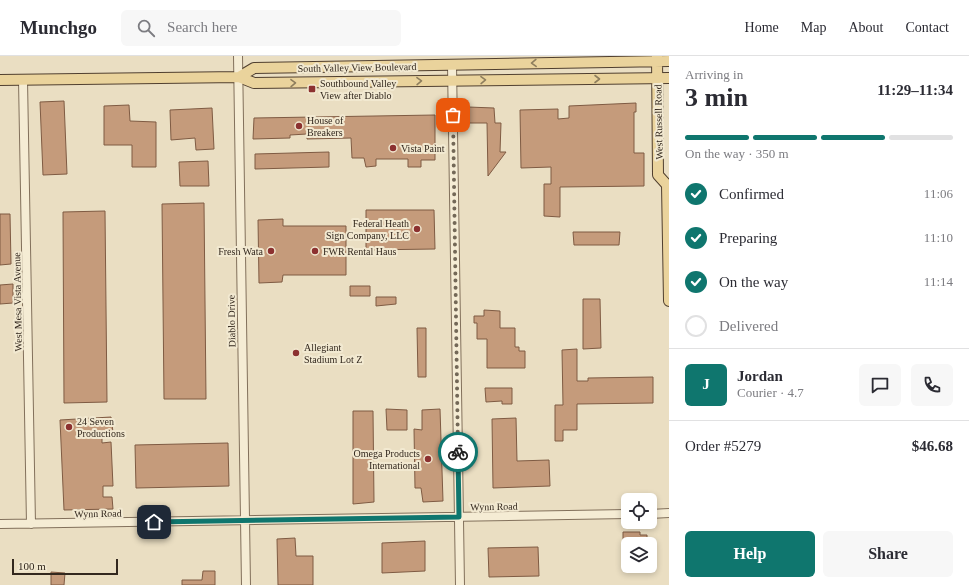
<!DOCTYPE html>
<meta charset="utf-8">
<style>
body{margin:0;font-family:"Times New Roman",serif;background:#f7f7f7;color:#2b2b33;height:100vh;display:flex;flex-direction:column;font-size:15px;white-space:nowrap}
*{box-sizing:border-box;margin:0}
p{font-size:13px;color:#7c7c81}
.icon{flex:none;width:22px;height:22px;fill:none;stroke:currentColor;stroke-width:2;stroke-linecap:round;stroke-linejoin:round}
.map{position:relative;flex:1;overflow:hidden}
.side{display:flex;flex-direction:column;background:#fff;width:300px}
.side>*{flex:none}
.buttons{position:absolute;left:621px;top:437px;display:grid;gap:8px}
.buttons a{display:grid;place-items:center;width:36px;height:36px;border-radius:6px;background:#fff;box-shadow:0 2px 6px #0003;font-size:20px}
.scale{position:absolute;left:12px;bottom:10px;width:106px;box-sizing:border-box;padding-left:4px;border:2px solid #33281e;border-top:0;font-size:11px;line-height:14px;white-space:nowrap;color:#33281e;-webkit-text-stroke:3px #f2e9d1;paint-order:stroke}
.pin{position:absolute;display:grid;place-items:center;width:34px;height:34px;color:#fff;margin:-17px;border-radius:8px;box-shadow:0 2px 6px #0006}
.courier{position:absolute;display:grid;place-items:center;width:40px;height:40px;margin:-20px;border:3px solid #0f766e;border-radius:50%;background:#fff;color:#222;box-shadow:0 1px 5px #0007}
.head em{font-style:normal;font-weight:700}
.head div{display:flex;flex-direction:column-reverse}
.head{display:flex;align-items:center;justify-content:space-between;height:68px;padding:0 16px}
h1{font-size:26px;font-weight:700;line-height:30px}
.bar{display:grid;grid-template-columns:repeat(4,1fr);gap:6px 4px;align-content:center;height:48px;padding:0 16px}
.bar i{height:5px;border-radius:3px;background:#e1e1e2}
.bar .selected{background:#0f766e}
.bar p{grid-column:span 4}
.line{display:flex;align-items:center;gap:10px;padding:0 16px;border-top:1px solid #e1e1e2}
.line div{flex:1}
.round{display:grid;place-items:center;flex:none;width:42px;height:42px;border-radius:6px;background:#f7f7f7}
ol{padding:0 16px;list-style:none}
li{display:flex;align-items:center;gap:12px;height:44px}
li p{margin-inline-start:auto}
li .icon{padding:4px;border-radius:50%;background:#0f766e;color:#fff;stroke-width:4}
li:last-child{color:#7c7c81}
li i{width:22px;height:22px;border:2px solid #e1e1e2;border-radius:50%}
.primary-button{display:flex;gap:8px;margin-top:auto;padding:8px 16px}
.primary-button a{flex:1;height:46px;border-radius:6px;background:#0f766e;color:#fff;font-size:16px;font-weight:700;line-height:46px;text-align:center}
.primary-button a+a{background:#f7f7f7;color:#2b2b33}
header{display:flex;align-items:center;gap:24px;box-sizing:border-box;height:56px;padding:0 20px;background:#fff;border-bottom:1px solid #e1e1e2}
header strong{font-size:19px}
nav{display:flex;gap:22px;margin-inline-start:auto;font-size:14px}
.search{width:280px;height:36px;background:#f7f7f7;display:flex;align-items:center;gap:10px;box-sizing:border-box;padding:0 14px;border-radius:6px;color:#7c7c81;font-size:15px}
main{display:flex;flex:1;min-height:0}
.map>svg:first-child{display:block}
.building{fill:#c59b7b;stroke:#7f5b43}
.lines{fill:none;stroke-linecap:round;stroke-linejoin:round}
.minor-casing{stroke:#82705b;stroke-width:10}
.major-casing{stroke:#503f2f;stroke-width:12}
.minor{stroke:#f5ecd4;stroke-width:8}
.major{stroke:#ead39c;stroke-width:10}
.oneway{stroke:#8e7e5d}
.done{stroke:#736857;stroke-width:4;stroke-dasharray:0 7.2}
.route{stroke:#0f766e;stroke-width:5}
.poi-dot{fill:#8c3130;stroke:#f2e9d1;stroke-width:1.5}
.labels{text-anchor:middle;stroke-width:4;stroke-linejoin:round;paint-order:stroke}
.street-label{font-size:10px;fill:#33281e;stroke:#f2e9d1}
.poi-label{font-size:10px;fill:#33281e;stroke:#f2e9d1;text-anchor:start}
</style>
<header>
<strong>Munchgo</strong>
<div class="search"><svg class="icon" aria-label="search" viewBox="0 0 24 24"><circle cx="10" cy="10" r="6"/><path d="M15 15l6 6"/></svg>Search here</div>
<nav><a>Home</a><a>Map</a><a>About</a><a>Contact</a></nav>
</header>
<main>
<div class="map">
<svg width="669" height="529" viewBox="0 0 669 529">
<rect width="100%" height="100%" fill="#eadec2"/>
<path class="building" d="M64,45l3,73 -24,1 -3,-73z
M636,47v9h-2v41h10v33l-84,1v30l-16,-1v-32h7v-17l-30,1 -1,-58 38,-1v10l11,-1v-12z
M129,49l1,16 26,1v45h-24v-22h-28v-39z
M468,51l26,1 1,15h6l-1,29h6l-18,24 -1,-53h-19z
M212,52l2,41 -18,1 -1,-12 -24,2 -1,-30z
M435,59v45h-14v7h-13v-8h-32v7l-10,1 -2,-9h-12l-1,-20 -44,1v-5l-17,1v3l-37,1 1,-21z
M329,96v15l-74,2v-15z
M208,105l1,25h-29l-1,-24z
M204,147l2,196h-42l-2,-195z
M366,154h68l1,39 -69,1z
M105,155l2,191 -43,1 -1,-191z
M0,158h10l1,50 -11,1z
M283,163v7h63v49h-63l-1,7 -23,1 -1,-63z
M573,176h47l-1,13h-45z
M13,228v19l-13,1v-19z
M350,230h20v10h-20z
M376,241h20v7l-20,2z
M583,243h17l1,49 -18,1z
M484,254l16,1v17h15v19h4v4h6v17h-38v-29h-10v-16h-3v-7h10z
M417,272h9v49h-8z
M577,293v32h11v-3l65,-1v26l-76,1v26h-14v11h-8v-36h8l-1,-55z
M485,332h27v16h-10v-3l-16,1z
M386,353l21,1v20h-20z
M440,353l3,92 -20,1 -2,-14h-6l-1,-59 8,1v-20z
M353,355h20l1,91 -21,2z
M111,361l2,15h-11v11l9,-1 2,44h-10v11h9l1,12 -49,1 -4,-90z
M516,362l1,43 32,-1 1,26 -57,2 -1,-69z
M228,387l1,43 -93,2 -1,-43z
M623,476h17v3h7v9h-24z
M295,482l1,18h17v29h-35l-1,-46z
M425,485v30l-43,2v-30z
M538,491l1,29 -50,1 -1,-29z
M203,515h12v14h-33v-5h20z
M51,516l14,1 -1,12h-13z"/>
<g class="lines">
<g class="minor-casing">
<path id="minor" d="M238,0l8,529
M452,9l8,520
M23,24l8,444
M650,458l19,-1
M0,468l628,-10"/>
</g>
<g class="major-casing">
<path id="major" d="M657,0l1,119 9,10 2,116
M239,21l15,-9 415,-7
M0,24l239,-3 15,6 415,-5"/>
</g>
<use href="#minor" class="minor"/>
<use href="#major" class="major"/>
</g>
<defs><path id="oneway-chevron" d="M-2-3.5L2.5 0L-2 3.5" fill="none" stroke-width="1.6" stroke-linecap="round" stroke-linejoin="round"/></defs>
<g class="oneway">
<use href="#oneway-chevron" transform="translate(534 7) rotate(178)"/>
<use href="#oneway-chevron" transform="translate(597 23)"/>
<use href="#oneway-chevron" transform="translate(483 24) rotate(-1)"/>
<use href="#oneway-chevron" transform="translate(419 25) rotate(-1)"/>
<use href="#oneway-chevron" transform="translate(293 27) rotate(-1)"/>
</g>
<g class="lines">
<path class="done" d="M453,59l5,337"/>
<path class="route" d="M154,466l305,-5 -1,-65"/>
</g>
<g class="poi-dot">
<rect x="308" y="29" width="8" height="8" rx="2"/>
<circle cx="299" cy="70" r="4"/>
<circle cx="393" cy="92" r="4"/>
<circle cx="417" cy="173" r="4"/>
<circle cx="271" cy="195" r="4"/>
<circle cx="315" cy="195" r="4"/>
<circle cx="296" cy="297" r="4"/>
<circle cx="69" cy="371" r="4"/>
<circle cx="428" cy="403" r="4"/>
</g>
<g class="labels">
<g class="street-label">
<text transform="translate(357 11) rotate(-1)" y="4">South Valley View Boulevard</text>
<text transform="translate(658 66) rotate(-91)" y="4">West Russell Road</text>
<text transform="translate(17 246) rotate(-91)" y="4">West Mesa Vista Avenue</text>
<text transform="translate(231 265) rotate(-91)" y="4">Diablo Drive</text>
<text transform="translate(494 450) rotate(-1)" y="4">Wynn Road</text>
<text transform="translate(98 457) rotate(-1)" y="4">Wynn Road</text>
</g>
<g class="poi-label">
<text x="320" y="31">Southbound Valley<tspan x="320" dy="12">View after Diablo</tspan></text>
<text x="307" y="68">House of<tspan x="307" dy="12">Breakers</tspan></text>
<text x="401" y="96">Vista Paint</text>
<text x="409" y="171" text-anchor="end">Federal Heath<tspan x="409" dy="12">Sign Company, LLC</tspan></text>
<text x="263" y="199" text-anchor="end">Fresh Wata</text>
<text x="323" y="199">FWR Rental Haus</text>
<text x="304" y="295">Allegiant<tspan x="304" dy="12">Stadium Lot Z</tspan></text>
<text x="77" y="369">24 Seven<tspan x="77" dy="12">Productions</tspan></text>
<text x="420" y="401" text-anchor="end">Omega Products<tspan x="420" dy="12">International</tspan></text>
</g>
</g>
</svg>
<div class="buttons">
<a><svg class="icon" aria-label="locate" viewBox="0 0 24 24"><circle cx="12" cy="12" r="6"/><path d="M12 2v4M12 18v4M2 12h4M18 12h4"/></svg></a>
<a><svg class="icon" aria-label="layers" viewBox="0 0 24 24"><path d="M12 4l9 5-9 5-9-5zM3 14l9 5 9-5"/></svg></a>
</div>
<div class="scale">100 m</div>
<div class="pin" style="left:453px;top:59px;background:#ea580c"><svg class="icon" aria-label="bag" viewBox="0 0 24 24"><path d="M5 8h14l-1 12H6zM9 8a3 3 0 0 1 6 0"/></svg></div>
<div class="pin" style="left:154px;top:466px;background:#1f2937"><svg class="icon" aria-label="home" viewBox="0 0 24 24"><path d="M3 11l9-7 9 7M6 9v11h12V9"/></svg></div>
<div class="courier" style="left:458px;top:396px"><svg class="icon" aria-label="bike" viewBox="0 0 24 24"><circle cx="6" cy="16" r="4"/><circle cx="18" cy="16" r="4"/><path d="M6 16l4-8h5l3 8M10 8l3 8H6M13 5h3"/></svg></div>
</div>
<section class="side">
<div class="head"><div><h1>3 min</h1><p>Arriving in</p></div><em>11:29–11:34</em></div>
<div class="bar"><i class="selected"></i><i class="selected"></i><i class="selected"></i><i></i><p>On the way · 350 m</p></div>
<ol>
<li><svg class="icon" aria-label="check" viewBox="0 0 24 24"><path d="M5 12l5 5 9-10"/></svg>Confirmed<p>11:06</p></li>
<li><svg class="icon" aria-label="check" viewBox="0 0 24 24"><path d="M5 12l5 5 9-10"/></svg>Preparing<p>11:10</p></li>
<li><svg class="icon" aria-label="check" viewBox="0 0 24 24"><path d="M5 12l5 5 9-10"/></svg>On the way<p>11:14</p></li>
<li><i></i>Delivered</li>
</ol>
<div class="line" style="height:72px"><b class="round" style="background:#0f766e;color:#fff">J</b><div><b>Jordan</b><p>Courier · 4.7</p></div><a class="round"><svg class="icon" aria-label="chat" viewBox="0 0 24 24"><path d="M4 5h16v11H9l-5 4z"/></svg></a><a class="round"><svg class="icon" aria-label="phone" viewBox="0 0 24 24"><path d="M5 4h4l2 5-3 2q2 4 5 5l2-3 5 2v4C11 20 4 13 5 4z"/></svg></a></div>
<div class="line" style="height:52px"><div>Order #5279</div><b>$46.68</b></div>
<div class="primary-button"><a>Help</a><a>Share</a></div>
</section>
</main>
